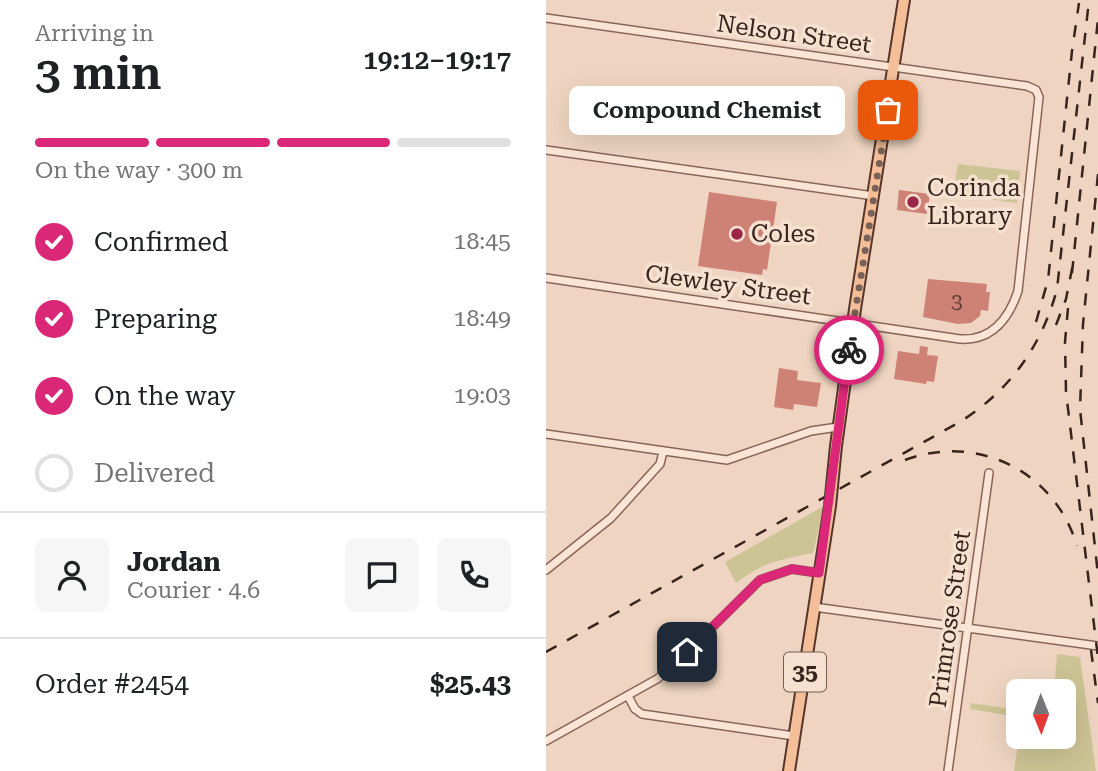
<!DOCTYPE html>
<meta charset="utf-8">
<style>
body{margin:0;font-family:"Roboto Serif",serif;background:#f6f6f6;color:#202124;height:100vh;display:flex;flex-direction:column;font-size:26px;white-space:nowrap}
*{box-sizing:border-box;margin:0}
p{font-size:23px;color:#757577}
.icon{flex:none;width:38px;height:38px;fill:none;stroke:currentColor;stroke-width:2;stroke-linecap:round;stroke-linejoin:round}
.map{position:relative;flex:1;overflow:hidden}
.drawer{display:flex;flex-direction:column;background:#fff;width:546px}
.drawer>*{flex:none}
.needle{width:46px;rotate:179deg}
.buttons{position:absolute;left:460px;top:679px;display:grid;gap:14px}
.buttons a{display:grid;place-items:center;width:70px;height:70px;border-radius:10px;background:#fff;box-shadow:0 7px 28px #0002;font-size:35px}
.pin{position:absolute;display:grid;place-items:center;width:60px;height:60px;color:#fff;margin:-30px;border-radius:14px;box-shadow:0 4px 10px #0006}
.courier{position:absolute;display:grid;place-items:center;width:70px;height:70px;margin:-35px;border:5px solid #db2777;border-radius:50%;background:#fff;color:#222;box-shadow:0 2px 9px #0007}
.bubble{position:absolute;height:49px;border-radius:10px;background:#fff;box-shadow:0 7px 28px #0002;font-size:23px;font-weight:600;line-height:49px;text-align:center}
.overview em{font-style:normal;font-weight:600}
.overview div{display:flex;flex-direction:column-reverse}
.overview{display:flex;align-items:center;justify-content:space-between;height:119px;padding:0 35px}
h1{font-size:46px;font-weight:600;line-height:52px}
.bar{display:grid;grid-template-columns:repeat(4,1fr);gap:10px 7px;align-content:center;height:84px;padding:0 35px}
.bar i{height:9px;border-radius:5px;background:#e0e0e0}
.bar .on{background:#db2777}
.bar p{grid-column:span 4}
.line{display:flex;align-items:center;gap:18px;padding:0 35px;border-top:2px solid #e0e0e0}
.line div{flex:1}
.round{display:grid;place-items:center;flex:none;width:74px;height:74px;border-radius:10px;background:#f6f6f6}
ol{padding:0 35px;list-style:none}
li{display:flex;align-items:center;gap:21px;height:77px}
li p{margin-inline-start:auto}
li .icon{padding:7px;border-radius:50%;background:#db2777;color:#fff;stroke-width:4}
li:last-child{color:#757577}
li i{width:38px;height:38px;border:4px solid #e0e0e0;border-radius:50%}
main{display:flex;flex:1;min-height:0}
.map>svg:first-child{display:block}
.green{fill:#cdc495}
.building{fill:#ce8276}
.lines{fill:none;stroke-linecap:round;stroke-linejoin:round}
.street-casing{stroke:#896558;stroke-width:10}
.primary-casing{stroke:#57352d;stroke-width:14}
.street{stroke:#fae4d5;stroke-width:7}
.primary{stroke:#f3be98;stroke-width:10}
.rail{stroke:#38231d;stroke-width:2.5;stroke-dasharray:12 12;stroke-linecap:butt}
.done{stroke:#786156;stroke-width:7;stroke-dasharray:0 12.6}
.route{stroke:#db2777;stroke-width:9}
.poi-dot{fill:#9a2747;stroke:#f6e1d1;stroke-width:2.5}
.labels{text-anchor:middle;stroke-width:7;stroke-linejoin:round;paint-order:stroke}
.number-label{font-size:21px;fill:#5e3b33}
.shield{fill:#f6e1d1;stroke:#715c53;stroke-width:2}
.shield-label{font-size:23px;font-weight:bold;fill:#38231d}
.street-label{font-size:24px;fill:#38231d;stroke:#f6e1d1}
.poi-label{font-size:24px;fill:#38231d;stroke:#f6e1d1;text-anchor:start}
</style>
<main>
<section class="drawer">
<div class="overview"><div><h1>3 min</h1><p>Arriving in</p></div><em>19:12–19:17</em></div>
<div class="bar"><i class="on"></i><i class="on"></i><i class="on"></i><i></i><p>On the way · 300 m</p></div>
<ol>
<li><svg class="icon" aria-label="check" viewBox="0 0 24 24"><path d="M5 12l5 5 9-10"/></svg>Confirmed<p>18:45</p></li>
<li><svg class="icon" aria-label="check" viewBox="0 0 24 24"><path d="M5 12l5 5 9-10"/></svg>Preparing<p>18:49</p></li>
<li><svg class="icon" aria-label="check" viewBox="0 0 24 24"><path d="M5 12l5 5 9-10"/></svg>On the way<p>19:03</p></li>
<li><i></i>Delivered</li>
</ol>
<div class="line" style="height:126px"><a class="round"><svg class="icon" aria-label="person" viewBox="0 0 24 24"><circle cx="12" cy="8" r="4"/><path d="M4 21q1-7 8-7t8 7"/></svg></a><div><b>Jordan</b><p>Courier · 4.6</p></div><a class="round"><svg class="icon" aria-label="chat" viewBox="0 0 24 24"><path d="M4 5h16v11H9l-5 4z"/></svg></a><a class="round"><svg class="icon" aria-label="phone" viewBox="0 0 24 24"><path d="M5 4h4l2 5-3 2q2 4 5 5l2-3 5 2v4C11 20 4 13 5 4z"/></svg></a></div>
<div class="line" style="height:91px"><div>Order #2454</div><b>$25.43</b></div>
</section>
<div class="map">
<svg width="552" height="771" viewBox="0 0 552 771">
<rect width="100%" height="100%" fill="#efd5c1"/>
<path class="green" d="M412,164l62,7 -3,32 -64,-9z
M278,506l-11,47c-33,7 -49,8 -77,30l-11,-21z
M511,654l23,3 16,114h-82l5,-34h45v-46h-10z
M425,703l47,7v7l-48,-8z"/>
<path class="building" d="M353,190l31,4 -3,20 -30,-4z
M163,192l68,10 -10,68 -4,-1 -1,6 -64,-9z
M382,279l59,5 -1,8h4l-2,19 -7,-1 -1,6 -9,7 -13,1 -35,-7z
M374,346l8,1 -1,8 11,1 -4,26 -7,-1 -1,3 -32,-5 4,-28 21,3z
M233,368l19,3 -1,9 24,3 -4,24 -23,-3 -1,6 -19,-3z"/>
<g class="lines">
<g class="street-casing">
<path id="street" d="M0,18l481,68 9,4 3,7 -21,194c-9,27 -26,50 -58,48l-414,-61
M0,150l328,46
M0,434l181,26 84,-29 27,-4
M0,570l65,-52 49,-54 3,-12
M268,607l284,39
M82,696l7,13 7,5 152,22
M0,741l111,-62 17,-14 86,-85 32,-11 27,4
M402,771l41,-298"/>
</g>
<g class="primary-casing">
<path id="primary" d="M243,771l41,-265 6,-60 19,-137 49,-309"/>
</g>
<use href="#street" class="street"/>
<use href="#primary" class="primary"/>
<path class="rail" d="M552,174l-15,150 -3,85 18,166
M526,273l26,-254
M522,308l-3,34 1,50 32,266
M490,322l12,-42 24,-229 7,-48
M510,325l10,-26 7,-35
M359,460c72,-27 150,11 172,86
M545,650l7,53
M0,652l412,-229c51,-31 84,-77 99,-134l32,-289"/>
</g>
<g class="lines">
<path class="done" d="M303,350l39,-240"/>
<path class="route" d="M141,652l73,-72 32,-11 27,4 30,-223"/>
</g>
<g class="poi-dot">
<circle cx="367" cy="202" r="7"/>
<circle cx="191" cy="234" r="7"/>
</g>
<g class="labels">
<g class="number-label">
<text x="411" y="308">3</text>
</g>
<rect class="shield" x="238" y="652.5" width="42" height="39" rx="5"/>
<g class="shield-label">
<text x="259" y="680">35</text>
</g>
<g class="street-label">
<text transform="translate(248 34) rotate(8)" y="8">Nelson Street</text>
<text transform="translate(182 285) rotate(8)" y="8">Clewley Street</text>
<text transform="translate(404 619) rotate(-82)" y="8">Primrose Street</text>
</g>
<g class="poi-label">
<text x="381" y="196">Corinda<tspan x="381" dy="28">Library</tspan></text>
<text x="205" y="242">Coles</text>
</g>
</g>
</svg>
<div class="buttons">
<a><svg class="needle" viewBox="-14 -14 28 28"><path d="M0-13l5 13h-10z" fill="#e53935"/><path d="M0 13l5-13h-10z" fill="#757577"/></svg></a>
</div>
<div class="pin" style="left:342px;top:110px;background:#ea580c"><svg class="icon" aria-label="bag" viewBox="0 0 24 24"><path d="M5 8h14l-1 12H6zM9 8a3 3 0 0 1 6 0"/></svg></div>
<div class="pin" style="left:141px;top:652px;background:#1f2937"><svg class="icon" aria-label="home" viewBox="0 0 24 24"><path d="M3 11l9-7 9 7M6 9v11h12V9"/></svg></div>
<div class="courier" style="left:303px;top:350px"><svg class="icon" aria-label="bike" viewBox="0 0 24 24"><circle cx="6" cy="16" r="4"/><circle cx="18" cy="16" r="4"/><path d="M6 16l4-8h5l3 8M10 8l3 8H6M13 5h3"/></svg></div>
<div class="bubble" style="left:23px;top:86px;width:276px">Compound Chemist</div>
</div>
</main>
